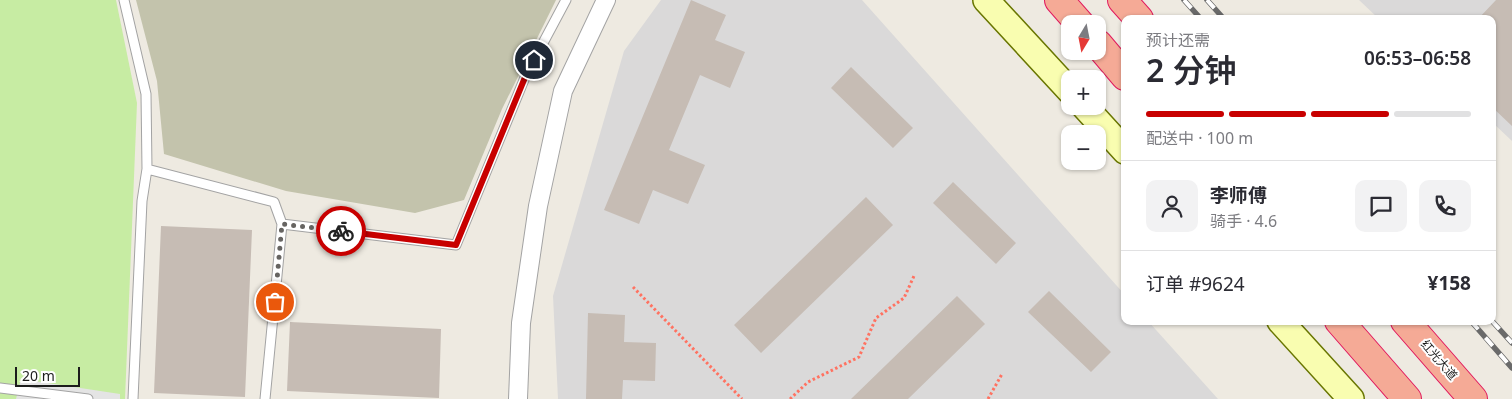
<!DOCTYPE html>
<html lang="zh">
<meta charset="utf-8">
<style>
body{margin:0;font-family:"Noto Sans","Noto Sans SC",sans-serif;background:#f2f2f3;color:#2b2b33;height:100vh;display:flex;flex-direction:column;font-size:19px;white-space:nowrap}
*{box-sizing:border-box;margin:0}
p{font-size:16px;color:#7c7c81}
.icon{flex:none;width:28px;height:28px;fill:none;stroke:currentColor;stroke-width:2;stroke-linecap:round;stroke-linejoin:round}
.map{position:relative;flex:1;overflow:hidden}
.drawer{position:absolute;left:1121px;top:15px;width:375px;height:310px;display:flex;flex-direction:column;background:#fff;border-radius:10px;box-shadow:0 1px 4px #0004}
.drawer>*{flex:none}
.needle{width:32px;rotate:190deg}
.tools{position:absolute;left:1061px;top:15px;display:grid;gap:10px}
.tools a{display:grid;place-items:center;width:45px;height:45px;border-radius:10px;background:#fff;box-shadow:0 1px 4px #0004;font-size:25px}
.scale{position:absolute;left:15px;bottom:12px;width:65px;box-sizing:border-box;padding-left:5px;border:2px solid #1c1c1c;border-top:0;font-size:14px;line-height:18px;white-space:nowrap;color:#1c1c1c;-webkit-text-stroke:4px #fff;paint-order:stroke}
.pin{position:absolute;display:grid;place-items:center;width:42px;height:42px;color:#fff;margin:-21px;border:2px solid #fff;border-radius:50%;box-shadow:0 1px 5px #0007}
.courier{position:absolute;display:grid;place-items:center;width:50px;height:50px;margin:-25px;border:4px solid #c80000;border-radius:50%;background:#fff;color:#222;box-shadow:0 1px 6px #0007}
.overview em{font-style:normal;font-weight:600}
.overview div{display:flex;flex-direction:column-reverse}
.overview{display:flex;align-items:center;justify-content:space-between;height:85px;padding:0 25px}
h1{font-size:32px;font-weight:600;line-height:38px}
.bar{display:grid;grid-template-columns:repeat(4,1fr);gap:8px 5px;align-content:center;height:60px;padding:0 25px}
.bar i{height:6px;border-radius:4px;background:#e1e1e2}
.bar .on{background:#c80000}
.bar p{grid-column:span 4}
.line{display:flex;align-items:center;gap:12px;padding:0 25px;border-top:1px solid #e1e1e2}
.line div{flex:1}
.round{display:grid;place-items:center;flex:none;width:52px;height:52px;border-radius:10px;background:#f2f2f3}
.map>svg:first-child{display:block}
.residential{fill:#dad9d9}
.construction{fill:#c3c3ac}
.grass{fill:#c7eca3}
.parking{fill:#e4e4e4}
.building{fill:#c6bcb4}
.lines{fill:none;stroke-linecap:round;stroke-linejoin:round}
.service-casing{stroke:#a3a3a3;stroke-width:11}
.minor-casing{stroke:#a3a3a3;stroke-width:20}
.secondary-casing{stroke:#697600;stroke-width:28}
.trunk-casing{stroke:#e1195e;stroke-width:30}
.path{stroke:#ff7261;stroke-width:3;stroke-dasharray:2.5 2.5;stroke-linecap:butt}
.service{stroke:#fff;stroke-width:9}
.minor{stroke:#fff;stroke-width:18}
.secondary{stroke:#f9fdb0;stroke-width:25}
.trunk{stroke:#f5aa96;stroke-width:28}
.rail-casing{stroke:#6a6a6a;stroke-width:5.5}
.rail{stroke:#fff;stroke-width:4;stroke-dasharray:11;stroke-linecap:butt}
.done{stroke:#666461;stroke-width:5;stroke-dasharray:0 9}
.route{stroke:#c80000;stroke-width:6}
.labels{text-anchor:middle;stroke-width:4;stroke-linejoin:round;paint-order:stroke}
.street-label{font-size:12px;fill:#1c1c1c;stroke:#fff}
</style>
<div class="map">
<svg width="1512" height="399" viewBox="0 0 1512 399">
<rect width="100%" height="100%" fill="#eeeae1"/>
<path class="residential" d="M661,0h201l263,295v26h23l70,78h-660l-5,-103 71,-245z
M1359,0h153v141l-19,-18 -1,-104h-113z"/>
<path class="construction" d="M136,0h420l-54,109 -38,91 -49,13 -129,-22 -122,-37 -7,-73z"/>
<path class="grass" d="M0,0h116l21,103 -12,296h-125z"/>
<path class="parking" d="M21,379l99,15v5h-104z"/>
<path class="building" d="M691,0l35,15 -11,25 30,12 -15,36 -30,-13 -31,75 36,15 -17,39 -35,-14 -14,34 -35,-14z
M1496,0h16v126l-20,-19v-88h-14z
M851,67l62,61 -20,20 -62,-60z
M953,182l63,61 -20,21 -63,-61z
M866,197l27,28 -132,128 -27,-28z
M161,226l91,4 -7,167 -91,-4z
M1049,291l62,61 -20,20 -63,-60z
M957,296l28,28 -77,75h-57z
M588,313l37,2 -1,27 32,1 -1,38 -32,-1 -1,19h-36z
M290,322l151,7 -2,69 -152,-7z"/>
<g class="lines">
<g class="service-casing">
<path id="service" d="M124,0l22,94 1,75 -5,32 -9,198
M147,169l127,33 8,22 174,21 70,-170 40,-75
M0,388l88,11
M265,399l17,-175"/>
</g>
<g class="minor-casing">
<path id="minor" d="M518,399l3,-76 17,-117 25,-115 43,-91"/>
</g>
<g class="secondary-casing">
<path id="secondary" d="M986,0l84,91
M1084,106l41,45
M1280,321l71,78"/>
</g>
<g class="trunk-casing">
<path id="trunk" d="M1059,0l21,24
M1122,0l17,19
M1098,44l27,32
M1339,321l68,78
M1405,321l68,78"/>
</g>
<path class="path" d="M633,287l109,112
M790,399l18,-17 51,-25 17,-39 28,-20 10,-22
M988,399l14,-25"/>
<use href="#service" class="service"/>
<use href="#minor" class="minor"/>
<use href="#secondary" class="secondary"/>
<use href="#trunk" class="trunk"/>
<g class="rail-casing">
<path id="rail" d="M1184,0l17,19
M1207,0l17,19
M1471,321l41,47
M1492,321l20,22"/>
</g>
<use href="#rail" class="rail"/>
</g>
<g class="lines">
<path class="done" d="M275,302l7,-78 59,7"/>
<path class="route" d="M341,231l115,14 70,-170 8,-15"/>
</g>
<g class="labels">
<g class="street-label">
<text transform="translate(1439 360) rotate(49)" y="4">红光大道</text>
</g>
</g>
</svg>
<div class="tools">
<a><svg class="needle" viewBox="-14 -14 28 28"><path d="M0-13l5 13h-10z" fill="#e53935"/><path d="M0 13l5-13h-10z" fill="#7c7c81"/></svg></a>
<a>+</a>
<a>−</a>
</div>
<div class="scale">20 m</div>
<div class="pin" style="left:275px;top:302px;background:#ea580c"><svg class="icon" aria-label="bag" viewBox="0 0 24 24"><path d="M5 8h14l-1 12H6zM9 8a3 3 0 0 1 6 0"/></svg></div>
<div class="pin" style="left:534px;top:60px;background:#1f2937"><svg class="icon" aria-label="home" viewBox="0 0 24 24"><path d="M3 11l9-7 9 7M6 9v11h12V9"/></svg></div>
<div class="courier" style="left:341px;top:231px"><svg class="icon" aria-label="bike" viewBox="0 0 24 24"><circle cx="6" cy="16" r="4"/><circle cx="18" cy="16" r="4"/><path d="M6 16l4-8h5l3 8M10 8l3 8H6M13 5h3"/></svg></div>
<section class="drawer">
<div class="overview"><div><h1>2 分钟</h1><p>预计还需</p></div><em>06:53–06:58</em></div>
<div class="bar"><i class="on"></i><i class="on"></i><i class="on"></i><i></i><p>配送中 · 100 m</p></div>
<div class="line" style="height:90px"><a class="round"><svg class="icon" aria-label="person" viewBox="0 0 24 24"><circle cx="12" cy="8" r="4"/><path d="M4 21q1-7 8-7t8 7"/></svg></a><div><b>李师傅</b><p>骑手 · 4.6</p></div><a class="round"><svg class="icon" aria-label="chat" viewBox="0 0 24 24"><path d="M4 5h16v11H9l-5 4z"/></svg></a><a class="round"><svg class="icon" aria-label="phone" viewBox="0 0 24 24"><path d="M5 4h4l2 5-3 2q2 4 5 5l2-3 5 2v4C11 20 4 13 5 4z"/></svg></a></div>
<div class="line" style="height:65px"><div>订单 #9624</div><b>¥158</b></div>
</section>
</div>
